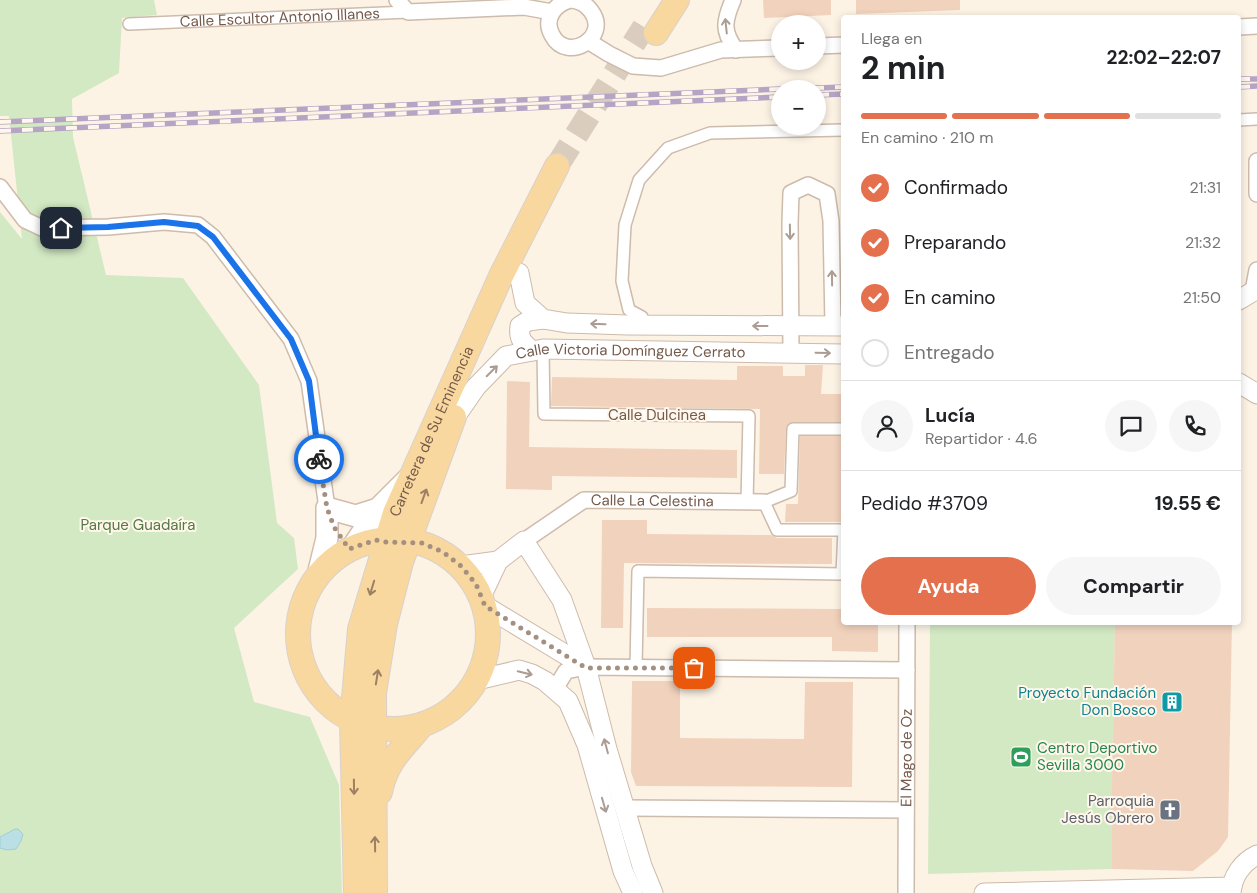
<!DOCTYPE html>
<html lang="es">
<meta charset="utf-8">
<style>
body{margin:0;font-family:"DM Sans",sans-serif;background:#f6f6f6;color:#202124;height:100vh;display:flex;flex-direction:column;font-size:19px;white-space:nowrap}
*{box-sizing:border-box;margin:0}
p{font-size:16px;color:#757577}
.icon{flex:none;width:28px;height:28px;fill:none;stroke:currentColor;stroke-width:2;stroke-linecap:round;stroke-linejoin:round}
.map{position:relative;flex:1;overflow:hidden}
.side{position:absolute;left:841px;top:15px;width:400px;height:610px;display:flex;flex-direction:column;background:#fff;border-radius:5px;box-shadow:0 2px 8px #0003}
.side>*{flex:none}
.fabs{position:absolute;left:771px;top:15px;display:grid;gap:10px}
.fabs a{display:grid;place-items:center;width:55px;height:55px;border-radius:50%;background:#fff;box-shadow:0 2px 8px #0003;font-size:25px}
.pin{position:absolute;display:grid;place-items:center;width:42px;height:42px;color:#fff;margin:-21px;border-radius:10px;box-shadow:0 2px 8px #0006}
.courier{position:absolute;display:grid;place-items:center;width:50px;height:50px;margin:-25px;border:4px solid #1a73e8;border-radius:50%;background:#fff;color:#222;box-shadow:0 1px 6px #0007}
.overview em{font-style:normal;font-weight:700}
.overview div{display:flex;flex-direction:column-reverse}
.overview{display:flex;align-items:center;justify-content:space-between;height:85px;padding:0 20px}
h1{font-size:32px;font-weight:700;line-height:38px}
.bar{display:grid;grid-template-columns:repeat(4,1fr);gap:8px 5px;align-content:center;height:60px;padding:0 20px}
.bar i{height:6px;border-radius:4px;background:#e0e0e0}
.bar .active{background:#e4704d}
.bar p{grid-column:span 4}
.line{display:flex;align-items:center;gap:12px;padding:0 20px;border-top:1px solid #e0e0e0}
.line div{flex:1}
.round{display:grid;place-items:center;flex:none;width:52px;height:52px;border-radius:26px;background:#f6f6f6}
ol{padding:0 20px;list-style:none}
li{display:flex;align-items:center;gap:15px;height:55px}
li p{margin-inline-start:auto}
li .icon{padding:5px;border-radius:50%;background:#e4704d;color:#fff;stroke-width:4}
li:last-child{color:#757577}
li i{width:28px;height:28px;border:2px solid #e0e0e0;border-radius:50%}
.button{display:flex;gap:10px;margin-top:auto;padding:10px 20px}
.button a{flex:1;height:58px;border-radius:30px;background:#e4704d;color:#fff;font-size:20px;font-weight:700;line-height:58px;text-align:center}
.button a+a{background:#f6f6f6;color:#202124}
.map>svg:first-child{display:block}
.green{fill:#d3e9c4}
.water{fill:#badfe5;stroke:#a0ced7}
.building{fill:#f1d2bd}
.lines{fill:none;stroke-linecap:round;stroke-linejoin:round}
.primary-tunnel{stroke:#dacdbe;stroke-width:24;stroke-dasharray:24 12;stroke-linecap:butt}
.pedestrian-casing{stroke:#cdbbac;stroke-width:14}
.minor-casing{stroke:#cdbbac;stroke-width:18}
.tertiary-casing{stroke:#cdbbac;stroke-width:21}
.secondary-casing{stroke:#d2bdac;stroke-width:24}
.primary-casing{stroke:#d8d1cd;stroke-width:26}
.pedestrian{stroke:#fff;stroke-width:11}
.minor{stroke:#fff;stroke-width:15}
.tertiary{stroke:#fff;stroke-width:19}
.secondary{stroke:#fff;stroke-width:21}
.primary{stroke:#f9d89f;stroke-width:24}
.rail-casing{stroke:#b6a4c5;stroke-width:5.5}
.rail{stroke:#fff7eb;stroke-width:4;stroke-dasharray:11;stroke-linecap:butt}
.oneway{stroke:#ac9c93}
.oneway2{stroke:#9d8064}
.done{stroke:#a49081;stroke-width:5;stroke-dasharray:0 9}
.route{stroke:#1a73e8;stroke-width:6}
.labels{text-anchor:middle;stroke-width:4;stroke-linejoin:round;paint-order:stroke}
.street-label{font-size:15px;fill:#755a4b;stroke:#fff7eb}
.park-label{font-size:15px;fill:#537a42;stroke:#fff7eb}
.culture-label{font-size:15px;fill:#0d838f;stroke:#fff7eb;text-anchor:end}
.leisure-label{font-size:15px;fill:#27864d;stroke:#fff7eb;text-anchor:start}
.worship-label{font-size:15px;fill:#5b616d;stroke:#fff7eb;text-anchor:end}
</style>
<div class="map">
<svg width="1257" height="893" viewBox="0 0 1257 893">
<rect width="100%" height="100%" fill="#fcf3e5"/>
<path class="green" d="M0,0h154l3,15 -35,3 -3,55 -47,26 1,38 33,138 77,3 76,107 18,138 17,15 4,31 -64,59 20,74 56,15 29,68 3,108h-342v-681l22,27 -13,-123h-9z
M930,623h185l-3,160v86l-184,5z"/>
<path class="water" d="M15,829h3l5,5 -2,7 -5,8 -9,1 -7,-2v-11z"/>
<path class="building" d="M763,0h68v15l-67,3z
M856,0h104v10l-104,4z
M805,365h18l-2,29h23v28l-55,1 -3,6 -2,45h-25l1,-65 -209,-3 1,-29 185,3v-14h46v10h22z
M507,381l23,1 -1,65 208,3v28l-185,-2v14l-46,-1z
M800,436h44v86h-59l1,-18h12z
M602,520h45v14l124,1 6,3h55v26l-208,-1 -1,65h-22z
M647,608l194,1v3h3v10h34v30l-46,-1v-14h-185z
M1115,622h117l-4,215 -10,14 -25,20 -81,-2v-86z
M632,681h48v57l124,1 1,-57h48l-1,105 -216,-1 -5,-14z"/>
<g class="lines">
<path class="primary-tunnel" d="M557,166l87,-139"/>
<g class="pedestrian-casing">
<g id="pedestrian">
<path id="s1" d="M129,24l279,-12"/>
<path d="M1239,120l18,-1"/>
<path d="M642,317l-13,-7 -7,-29 3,-56 14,-45 29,-32 42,-15 134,-3"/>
<path d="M543,349l1,65 205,2 -2,86"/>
<path d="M844,429h-51l-2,62 -27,11 13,28h67"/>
<path d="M636,667l2,-96 204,3 2,-44"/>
</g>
</g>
<g class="minor-casing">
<g id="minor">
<path d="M397,0l11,12 116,-5 28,5"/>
<path d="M570,0c-15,4 -27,19 -18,35 15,29 59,2 39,-24 -5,-7 -11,-10 -19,-11"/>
<path d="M733,0c-9,21 -11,31 3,50"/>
<path d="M1239,27l18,-1"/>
<path d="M588,41l21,13 24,12 28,2 60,-18 59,-2"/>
<path d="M818,46l26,-1"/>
<path d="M1257,161v33"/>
<path d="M0,187l25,33 17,8 66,-1 56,-5 34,3 15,12 78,102 18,42 18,127"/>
<path d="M1253,291l4,-21"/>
<path d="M791,353l-1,-130 1,-30 17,-8 19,9 4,27 2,105"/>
<path id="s2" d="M524,541l60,-41 180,2"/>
<path d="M555,689l11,-18 20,-4 321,3"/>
<path d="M625,808l281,2"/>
<path id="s3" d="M906,893l1,-271"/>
</g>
</g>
<g class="tertiary-casing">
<g id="tertiary">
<path d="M519,273l6,30 18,16 24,4 61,2 216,1"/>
<path d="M1239,300l18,-11"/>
<path d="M533,351c-10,-7 -15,-12 -13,-25l8,-5 15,-2"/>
<path d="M1239,383l18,11"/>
<path id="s4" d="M451,423l25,-36 30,-31 37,-7 301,5"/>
<path d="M461,566l37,-5"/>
<path d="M481,597l17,-36 26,-20 38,59 24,67 21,82 35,117 11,27"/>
<path d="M485,606l101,61"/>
<path d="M477,680l42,-10 13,4 13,7 23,20 19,44 36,126 10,22"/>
<path d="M984,893l248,-6"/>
<path d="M1231,893c1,-16 11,-31 26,-38"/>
</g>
</g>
<g class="secondary-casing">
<path id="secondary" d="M327,508l29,8 22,-7
M352,548l26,-39 30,-30
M318,575l9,-37v-30"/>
</g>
<g class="primary-casing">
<g id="primary">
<path d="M656,33l21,-33"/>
<circle cx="393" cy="634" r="95"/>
<path d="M380,792c6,-31 23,-44 42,-67"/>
<path id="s5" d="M356,893l-4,-172 8,-92 35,-116 106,-237 56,-110"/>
<path d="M375,893l-1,-200 11,-69 16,-62 53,-145"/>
</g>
</g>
<use href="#pedestrian" class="pedestrian"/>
<use href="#minor" class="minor"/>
<use href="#tertiary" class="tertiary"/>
<use href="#secondary" class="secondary"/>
<use href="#primary" class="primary"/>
<g class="rail-casing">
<path id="rail" d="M1239,79h18
M1239,87l18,-1
M791,89l53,-2
M818,95l26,-1
M0,122l780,-33
M0,131l780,-34"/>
</g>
<use href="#rail" class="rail"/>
</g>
<defs><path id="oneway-shaft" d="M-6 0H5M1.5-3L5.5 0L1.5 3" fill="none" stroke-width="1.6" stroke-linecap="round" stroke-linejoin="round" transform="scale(1.25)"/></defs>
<g class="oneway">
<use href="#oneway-shaft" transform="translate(726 26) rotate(-96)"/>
<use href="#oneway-shaft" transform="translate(790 232) rotate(89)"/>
<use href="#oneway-shaft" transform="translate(832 278) rotate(-91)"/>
<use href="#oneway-shaft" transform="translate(598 324) rotate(-178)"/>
<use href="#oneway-shaft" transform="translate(760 326) rotate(-180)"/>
<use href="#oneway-shaft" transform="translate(823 353) rotate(1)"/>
<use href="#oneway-shaft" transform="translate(492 371) rotate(-45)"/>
<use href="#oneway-shaft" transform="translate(525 673) rotate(13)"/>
<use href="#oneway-shaft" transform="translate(606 746) rotate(-105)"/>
<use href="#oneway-shaft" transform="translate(604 805) rotate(74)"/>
</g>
<g class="oneway2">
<use href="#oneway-shaft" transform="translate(424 496) rotate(-70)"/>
<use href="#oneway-shaft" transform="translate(372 588) rotate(107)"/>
<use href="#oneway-shaft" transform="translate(377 677) rotate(-81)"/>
<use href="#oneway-shaft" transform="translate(354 787) rotate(89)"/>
<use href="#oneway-shaft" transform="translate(375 844) rotate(-91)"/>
</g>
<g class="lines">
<path class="done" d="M319,459l8,49 7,19 15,22 27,-9 10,2 36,1 21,9 18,14 15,18 9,22 101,62h108"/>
<path class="route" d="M61,228l47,-1 56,-5 34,4 15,11 78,102 18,42 10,78"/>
</g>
<defs>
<g id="building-square" transform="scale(1.125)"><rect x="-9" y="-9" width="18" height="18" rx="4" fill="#0f9aa8" stroke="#fff7eb"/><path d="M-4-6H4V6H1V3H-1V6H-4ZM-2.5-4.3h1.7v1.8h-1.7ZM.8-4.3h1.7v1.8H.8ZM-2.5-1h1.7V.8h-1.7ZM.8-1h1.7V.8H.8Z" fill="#fff"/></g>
<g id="stadium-square" transform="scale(1.125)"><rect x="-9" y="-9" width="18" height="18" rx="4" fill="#2e9e5b" stroke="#fff7eb"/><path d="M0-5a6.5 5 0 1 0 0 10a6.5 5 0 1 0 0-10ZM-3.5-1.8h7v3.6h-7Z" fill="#fff"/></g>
<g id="church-square" transform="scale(1.125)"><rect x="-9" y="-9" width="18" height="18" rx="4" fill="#6b7280" stroke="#fff7eb"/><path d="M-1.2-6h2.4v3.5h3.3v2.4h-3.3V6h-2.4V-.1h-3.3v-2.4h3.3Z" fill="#fff"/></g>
</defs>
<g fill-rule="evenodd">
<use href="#building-square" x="1172" y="702"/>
<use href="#stadium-square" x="1021" y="757"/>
<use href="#church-square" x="1170" y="810"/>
</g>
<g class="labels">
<g class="street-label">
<text dy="5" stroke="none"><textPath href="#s1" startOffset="151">Calle Escultor Antonio Illanes</textPath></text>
<text dy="5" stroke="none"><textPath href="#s4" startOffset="212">Calle Victoria Domínguez Cerrato</textPath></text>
<text x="657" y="420">Calle Dulcinea</text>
<text dy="5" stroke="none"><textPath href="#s5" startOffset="475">Carretera de Su Eminencia</textPath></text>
<text dy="5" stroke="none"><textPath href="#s2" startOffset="141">Calle La Celestina</textPath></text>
<text dy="5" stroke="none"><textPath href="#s3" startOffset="135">El Mago de Oz</textPath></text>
</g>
<g class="park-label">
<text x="138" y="530">Parque Guadaíra</text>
</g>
<g class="culture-label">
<text x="1156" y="698">Proyecto Fundación<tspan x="1156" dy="17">Don Bosco</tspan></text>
</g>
<g class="leisure-label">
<text x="1037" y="753">Centro Deportivo<tspan x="1037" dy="17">Sevilla 3000</tspan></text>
</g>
<g class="worship-label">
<text x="1154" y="806">Parroquia<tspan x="1154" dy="17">Jesús Obrero</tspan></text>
</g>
</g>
</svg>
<div class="fabs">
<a>+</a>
<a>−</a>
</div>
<div class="pin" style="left:694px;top:668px;background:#ea580c"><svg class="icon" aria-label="bag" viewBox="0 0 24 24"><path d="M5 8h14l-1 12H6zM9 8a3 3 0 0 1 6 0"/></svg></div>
<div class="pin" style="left:61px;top:228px;background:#1f2937"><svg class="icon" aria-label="home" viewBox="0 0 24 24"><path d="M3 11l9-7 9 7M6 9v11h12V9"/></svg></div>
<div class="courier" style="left:319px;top:459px"><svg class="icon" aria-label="bike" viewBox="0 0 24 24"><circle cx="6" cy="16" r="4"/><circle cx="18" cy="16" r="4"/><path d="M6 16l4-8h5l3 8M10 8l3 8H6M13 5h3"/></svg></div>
<section class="side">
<div class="overview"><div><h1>2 min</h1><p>Llega en</p></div><em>22:02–22:07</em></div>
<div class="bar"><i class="active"></i><i class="active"></i><i class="active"></i><i></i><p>En camino · 210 m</p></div>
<ol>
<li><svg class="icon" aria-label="check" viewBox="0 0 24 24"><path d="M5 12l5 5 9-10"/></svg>Confirmado<p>21:31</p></li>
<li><svg class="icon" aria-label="check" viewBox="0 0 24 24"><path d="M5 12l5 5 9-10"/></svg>Preparando<p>21:32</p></li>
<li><svg class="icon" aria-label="check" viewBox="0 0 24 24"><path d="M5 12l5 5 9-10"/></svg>En camino<p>21:50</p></li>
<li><i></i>Entregado</li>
</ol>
<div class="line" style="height:90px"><a class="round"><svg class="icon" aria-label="person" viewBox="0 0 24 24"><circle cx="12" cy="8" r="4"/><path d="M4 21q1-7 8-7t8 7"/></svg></a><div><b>Lucía</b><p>Repartidor · 4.6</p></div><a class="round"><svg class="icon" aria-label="chat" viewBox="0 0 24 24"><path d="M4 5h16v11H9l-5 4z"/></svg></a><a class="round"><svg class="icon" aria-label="phone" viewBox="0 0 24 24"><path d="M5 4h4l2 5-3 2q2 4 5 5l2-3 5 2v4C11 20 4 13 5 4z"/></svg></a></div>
<div class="line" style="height:65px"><div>Pedido #3709</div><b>19.55 €</b></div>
<div class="button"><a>Ayuda</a><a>Compartir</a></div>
</section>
</div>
